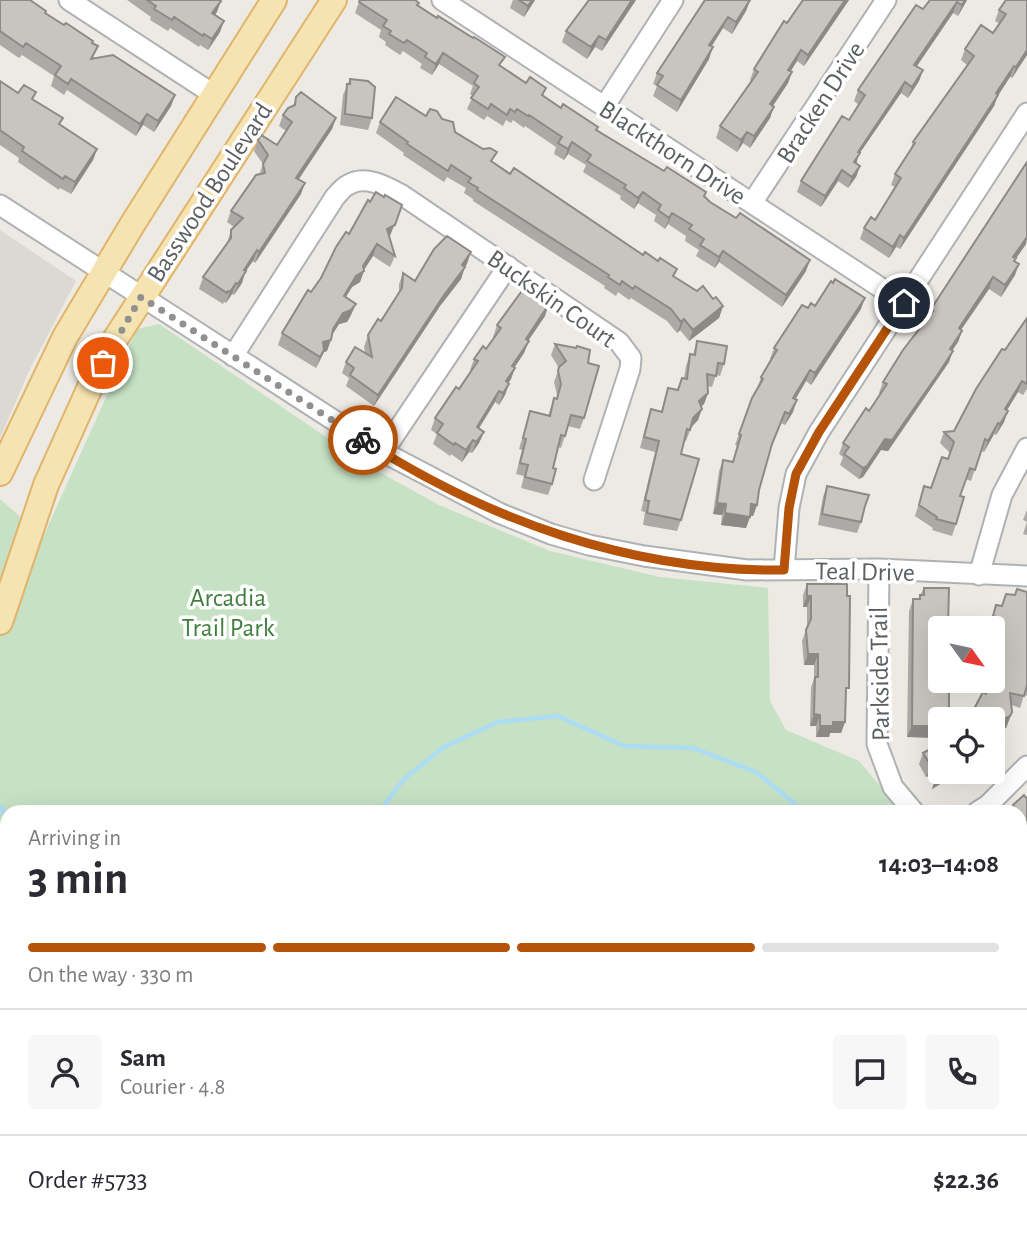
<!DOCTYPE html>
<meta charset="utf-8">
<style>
body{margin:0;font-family:"Alegreya Sans",sans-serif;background:#f7f7f7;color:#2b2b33;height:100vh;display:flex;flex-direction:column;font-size:26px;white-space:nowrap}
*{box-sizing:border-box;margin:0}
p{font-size:23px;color:#7c7c81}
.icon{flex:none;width:38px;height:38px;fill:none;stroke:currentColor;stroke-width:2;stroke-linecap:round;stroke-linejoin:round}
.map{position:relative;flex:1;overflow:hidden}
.sheet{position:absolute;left:0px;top:805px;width:1027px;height:434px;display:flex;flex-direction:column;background:#fff;border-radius:21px 21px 0 0;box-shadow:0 7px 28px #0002}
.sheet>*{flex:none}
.needle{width:46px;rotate:123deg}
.tools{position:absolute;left:928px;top:616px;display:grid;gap:14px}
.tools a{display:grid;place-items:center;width:77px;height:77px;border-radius:7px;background:#fff;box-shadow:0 7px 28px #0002;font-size:35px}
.pin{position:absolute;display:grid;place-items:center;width:60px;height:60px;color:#fff;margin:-30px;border:4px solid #fff;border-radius:50%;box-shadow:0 2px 7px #0007}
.courier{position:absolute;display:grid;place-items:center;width:70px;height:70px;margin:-35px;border:5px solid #b45309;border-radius:50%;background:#fff;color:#222;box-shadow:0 2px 9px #0007}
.overview em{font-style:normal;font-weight:700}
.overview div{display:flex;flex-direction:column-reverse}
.overview{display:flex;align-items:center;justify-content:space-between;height:119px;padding:0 28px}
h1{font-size:46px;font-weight:700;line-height:52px}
.bar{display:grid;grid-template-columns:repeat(4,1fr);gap:10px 7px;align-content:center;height:84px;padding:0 28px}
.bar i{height:9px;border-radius:5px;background:#e1e1e2}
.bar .current{background:#b45309}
.bar p{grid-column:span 4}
.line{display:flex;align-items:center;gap:18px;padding:0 28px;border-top:2px solid #e1e1e2}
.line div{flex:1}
.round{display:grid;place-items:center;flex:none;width:74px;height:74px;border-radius:7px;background:#f7f7f7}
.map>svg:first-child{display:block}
.education{fill:#dcd9d3}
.green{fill:#c6e1c4}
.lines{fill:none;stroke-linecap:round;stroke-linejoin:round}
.stream{stroke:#addcf5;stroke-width:4.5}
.minor-casing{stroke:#afb2b5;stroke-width:23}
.major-casing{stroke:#e0b46a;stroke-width:28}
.minor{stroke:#fff;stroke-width:19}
.major{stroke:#f5e4b1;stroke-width:24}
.wall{fill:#aca9a6}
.shaded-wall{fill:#8c8a87}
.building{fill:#c8c5c1;stroke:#8c8a87;stroke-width:2}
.done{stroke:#8f9090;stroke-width:7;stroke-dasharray:0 12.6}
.route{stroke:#b45309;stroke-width:9}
.labels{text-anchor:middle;stroke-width:7;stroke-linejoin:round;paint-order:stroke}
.street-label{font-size:26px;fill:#5c6063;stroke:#fff}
.park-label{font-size:26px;fill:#427f3f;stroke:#fff}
</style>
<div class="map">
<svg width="1027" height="1239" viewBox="0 0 1027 1239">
<rect width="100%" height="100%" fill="#edeae4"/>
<path class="education" d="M0,230l76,51 -47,90 -29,67z"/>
<path class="green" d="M159,324l213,144 67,37 111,46 110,26 108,11 2,113 16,29 73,31 43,51h-895v154l-7,-2v-465l43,38 94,-208z
M1020,984l7,10v245h-468l-1,-7h462z
M273,1232h82l-2,7h-79z"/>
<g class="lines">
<path class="stream" d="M0,806l7,12
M379,812l24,-32 41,-33 54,-25 60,-6 66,30 69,2 63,24 49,40
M938,1232l3,7"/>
<g class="minor-casing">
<path id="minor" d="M69,0l144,94
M442,0l462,303
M604,107l69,-107
M752,203l134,-203
M0,205l383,247 116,61 52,21 38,11 55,11 103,14 132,-1 148,7
M233,356l102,-159c4,-4 8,-10 13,-12 17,-11 39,2 54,10l217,147 12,16 -1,11 -36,111
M383,452l125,-186
M879,569l-2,175 16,43 21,25
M784,570l5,-62 7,-34 23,-42 208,-319
M979,575l23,-80 25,-47
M977,812l11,-7 39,-39
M1020,969l7,10
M0,977l7,1
M181,1232l1,7
M464,1239l2,-7"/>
</g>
<g class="major-casing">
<path id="major" d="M0,473l65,-136 67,-112 142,-225
M0,622l46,-137 45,-100 23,-44 220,-341"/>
</g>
<use href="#minor" class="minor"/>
<use href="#major" class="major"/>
</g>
<path class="wall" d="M0,0l46,13 46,30 2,16 81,36 -4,11 -17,26 -11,-7 -7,11 -69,-46 -3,5 -13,-9 3,-10 -32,-21 -3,3 -19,-13z
M127,0h93l1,1 -6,14 5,17 -12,18 -8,-5 -1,2 -29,-19 -2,3 -18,-11 1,-3z
M513,0h22l-11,17 -14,-9z
M589,0h47l-34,51 -7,-4 -8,12 -25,-17 4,-11z
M750,0l-4,11 -14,23 -9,-6 -11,18 -3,13 -32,53 -24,-16 4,-10 -4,-2 4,-11z
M803,0h46l-45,66 -7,-5 -6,10 1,1 -4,11 -15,23 -3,12 -20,30 -7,-5 -6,9 -21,-14 4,-12 31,-45 -1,-1 4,-11z
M930,0h37l-9,16 -5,-3 -36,53 6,4 -4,11 -11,17 -7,-5 -42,61 -3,9 4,3 -4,11 -8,11 -10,-7 -17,26 -24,-15 4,-11 48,-61 10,-15 -5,-4 4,-11z
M1027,0v55l-15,23 -2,-1 -12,18 -4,11 -94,143 -4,-2 -7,11 -29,-19 4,-11 11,-8 20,-33 -4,-2 4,-11 14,-21 4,-11 54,-77 -6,-5 4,-11 28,-16 7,-9 -5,-3 4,-11z
M359,2l59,4 125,90 121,75 42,21 -2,5 102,74 -24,36 -63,-45 -4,6 -19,-12 3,-6 -14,-9 1,-5 -18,-12 -3,5 -11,-8 2,-6 -18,-12 -4,6 -14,-10 1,-3 -38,-24 3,-7 -18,-11 -4,6 -10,-6 2,-7 -31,-21 -1,2 -11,-8 -2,3 -5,-3 -3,6 -16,-10 -3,4 -17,-11 6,-13 -3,-2 3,-8 -34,-22 -7,11 -12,-7 2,-4 -19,-13 -3,4 -15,-10 1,-3 -7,-5 2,-7 -26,-17z
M350,79l22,39 -4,12 -28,-5 3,-30z
M0,81l18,12 15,7 27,25 37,24 -4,11 -22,34 -11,-6 -1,2 -41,-28 1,-4 -19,-13z
M296,97l40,21 -4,11 -33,50 2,15 -46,69 -2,-2 -8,11 -3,11 -8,12 -2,-1 -6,9 -2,-1 -1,2 -24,-15 4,-12 24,-34 4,-13 3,-3 -7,-5 4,-11 28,-36 4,-11 -9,-13 4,-11 19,5 9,-14 -7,-5 4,-11 10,-9z
M426,116l16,3 13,13 38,30 204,129 16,8 10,7 -4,12 -30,23 -9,-11 -3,3 -10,-12 -36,-23 -2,2 -11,-8 -2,4 -12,-8 1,-2 -132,-85v-2l-9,-6 2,-5 -19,-11 -3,5 -41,-27 1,-2 -28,-20 4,-11z
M370,202l20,34 -1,1 6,19 -5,11 -17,-11 -9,14 -4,12 -8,5 -6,10 5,18 -4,7 -8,2 -7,11 -5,16 -3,1 -8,16 -38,-23 4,-12 29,-41z
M1027,237l-1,7 -12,17 1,14 -14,22 -12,-8 -28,41 1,1 -4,11 -6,8 -3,12 -61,89 -7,-1 -18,27 -4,2 -19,-14 3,-8 -4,-3 4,-11 26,-32 11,-17 -1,-1 4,-11 44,-63 4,-10z
M467,264l-3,3 -3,12 -21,27 -66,100 -28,-20 3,-8 -7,-5 4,-11 19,-9 -1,-6 4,-12 13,-14 18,-27v-10l4,-11 12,8z
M815,306l46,3 -50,76 -5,-4 -11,19 -2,12 -8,13 -4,-2 -11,26 -11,41 -2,15 -4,11h-3l-4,12 -25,-3 1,-10 -9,-1 6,-43 4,-11 10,1 4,-15 -2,-1 17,-47 5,-9 4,-12 10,-17 -1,-1 4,-11 34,-40z
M545,316l-17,25 -4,12 -10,15 -3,11 -3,4 -3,12 -6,10 -4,-3 -16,26 5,4 -5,11 -7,10 -3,-1 -7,10 -11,-8 -1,2 -17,-12 4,-10 -6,-4 4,-12 24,-29 13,-18 -2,-1 4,-11 12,-10 9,-12h-2l4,-12z
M1027,318v71l-4,6 -5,-3 -11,18 -3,12 -8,13 -2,-1 -10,18 -3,-1 -10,30 -5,-2 -6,17 -4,28 -4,12 -20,-6 1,-2 -18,-12 9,-30 7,2 17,-29 2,-6 -10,-10 4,-11 10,-1 51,-81z
M697,341l27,23 -4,12 -4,-1 -4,12 -4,-1v7l-4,11 -3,3 -3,13 -7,8 -5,13 -2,-1 -3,14v66l-4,11 -34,-6 2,-13 -4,-1 14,-59 -15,-4 7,-27 4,-12 10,3 7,-24 10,2 6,-12 2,-12 4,-12 3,1z
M555,344l33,19 -4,55 -4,11 -12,-3 -7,22 -3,-1 -5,21 -1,16 -4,11 -27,-7 3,-12 -8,-2 6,-24 -3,-1 11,-38 18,5 6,-18 2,1 1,-4 -3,-13 5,-14 -8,-13z
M827,486l37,22 -3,14 -4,11 -39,-8 5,-28z
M1027,510v25l-4,-1 4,-12 -4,-2z
M807,584l39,112 -1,26 -4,11h-11l-1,4h-13v-11h-6l1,-38 3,-10v-13h-10l-2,-24 5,-14v-20h-4v-12z
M924,588l20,131h-4v19l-33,-1 2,-126 4,-12h5z
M1017,589l10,78v29l-3,-1 -4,13 -8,-3v7l-4,11 -2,5 -8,3 -6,8v-20h-22l4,-10 11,-15 5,-13 5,-3 3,-12 -3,-1 3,-12 -6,-1v-9l4,-14 -7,-2 3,-11 4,-11 5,1 5,-12 8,1z
M940,744v28h20l-28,17 3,-10 -2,-5 -7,3 -7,-13 4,-11z
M1027,799v54l-2,2 -5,-5v-38l-8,-4 1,-3z
M1020,885h7v38l-7,-11z
M7,1000v47l-1,3 -1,-1z
M7,1095v64l-4,5 -3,-3v-63z
M211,1232h39v7h-32v-2l-6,1z"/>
<path class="shaded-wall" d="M532,0h3l-11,17 4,-11z
M632,0h4l-34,51 4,-11z
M750,0l-4,11 -14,23 4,-12z
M845,0h4l-45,66 4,-11z
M965,0h2l-9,16 4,-11z
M221,1l-4,11 -9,12 4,-11z
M957,2l-4,11 -43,63 4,-11z
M728,17l-5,11 -18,28 4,-11z
M224,21l-4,11 -12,18 4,-11z
M599,36l-4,11 -8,12 4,-12z
M713,47l-4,12 -32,53 4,-12z
M801,50l-4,11 -13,20 4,-11z
M1027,50v5l-15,23 4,-11z
M443,53l-4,11 -7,11 4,-11z
M1014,66l-4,11 -18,28 4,-12z
M923,70l-4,11 -11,17 4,-11z
M792,72l-4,11 -22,33 4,-12z
M905,82l-4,11 -42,61 -3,11 -6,8 8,-21z
M175,95l-4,11 -17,26 4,-11z
M998,95l-4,11 -94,143 4,-11z
M774,107l-4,11 -20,30 4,-12z
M147,114l-4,11 -7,11 4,-12z
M336,118l-4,11 -40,60 4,-11z
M747,132l-4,11 -6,9 4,-12z
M572,142l-4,12 -4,6 4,-11z
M97,149l-4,11 -22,34 4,-12z
M860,166l-4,11 -8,11 4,-11z
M842,170l-4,11 -17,26 4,-11z
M305,183l-4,11 -46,69 4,-11z
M643,192l-5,11 -4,6 4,-11z
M402,205l-12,31 -8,4 5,-11z
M672,213l-4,11 -3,5 4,-11z
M900,235l-4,12 -7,11 4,-11z
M1027,237l-1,7 -11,16 -4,9 2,-12z
M377,244l-4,12 -10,15h1l-4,11 -8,5 -13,20 5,-11z
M257,250l-4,11 -8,11 -3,11 -8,12 10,-25z
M723,251l-4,11 -4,6 4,-11z
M471,252l-4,12 -9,12 4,-11z
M810,260l-4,11 -24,36 4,-12z
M1019,264l-4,11 -14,22 4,-12z
M465,267l-4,12 -21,27 -66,100 4,-11 66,-100z
M993,277l-4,12 -35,51 5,-12z
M236,283l-4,11 -6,9 4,-11z
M865,298l-4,11 -50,76 4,-12z
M356,304l-5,11 -4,7 -8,2 -10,16 4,-11 10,-16z
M549,304l-4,12 -24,35 5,-12z
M723,306l-4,12 -30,23 4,-11z
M684,319l-4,11 -3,3 4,-11z
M962,331l-4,11 -12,18 4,-11z
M331,340l-4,11 -3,1 -8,16 4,-11 3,-15z
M529,341l-5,12 -16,24 4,-11z
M953,351l-4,11 -61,89 -7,-1 -18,27 -4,2 4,-11z
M515,368l-4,11 -9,14 4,-12z
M810,370l-4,11 -17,29 4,-12z
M1022,381l-4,11 -17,28 4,-11z
M509,384l-4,11 -6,10 4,-12z
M499,391l-4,11 -22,36 4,-11z
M708,393l-4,11 -9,8 4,-11z
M797,400l-4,12 -8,13 4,-11z
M702,409l-4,11 -9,9 4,-11z
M1008,411l-4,11 -8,13 4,-11z
M998,423l-4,11 -10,18 4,-11z
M484,432l-5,11 -7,10 4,-11z
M473,440l-4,12 -7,10 4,-12z
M717,503l9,1 -4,11 -9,-1z
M751,504l6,1 -4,11h-6z
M725,513l25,4 -4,11 -25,-3z
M807,596h4l-4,11h-4z
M808,654h10l-4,11h-10z
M944,708h5l-5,11h-4z
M974,709h7l-6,10h-5z
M1012,712l-6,16 -8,3 -6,8 3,-10 7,-9z
M814,714l6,1 -4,11h-6z
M833,722h12l-4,11h-11l-1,4h-13l4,-11z
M912,726h28v12l-33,-1z
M937,763l-4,11 -7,3 5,-11z
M946,772h14l-28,17 4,-11z
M1025,839l-5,11v-8z
M0,1064h4l-4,11z
M7,1223v9h4l-1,2 -10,1v-11z
M13,1232h50l-53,7z
M214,1232h6l-2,5 -6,1z"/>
<path class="building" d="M0,0h30l16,11 -1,2 19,12 2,-2 27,18 -1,2 6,3 -7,13 22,-4 62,40 -17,26 -11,-7 -7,10 -69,-45 -3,5 -13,-9 6,-9 -35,-23 -3,4 -23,-16z
M147,0h73l1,1 -9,12 12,8 -12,18 -8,-5 -1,2 -29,-19 -2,3 -18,-11 2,-3z
M360,0h55l4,3 -2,2 20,13 1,-2 35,22 1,-1 31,20 -6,8 27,18 4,-6 16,11 -4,7 19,13 2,-4 35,23 -2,3 68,41 3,-4 39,25 -2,4 6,6 26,16 4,-5 70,47 -24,35 -63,-44 -4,6 -19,-12 4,-6 -15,-10 3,-4 -20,-12 -3,5 -11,-8 3,-5 -18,-13 -5,6 -14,-10 2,-3 -39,-24 4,-6 -19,-13 -4,7 -10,-6 4,-6 -33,-22 -1,1 -11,-7 -2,3 -5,-3 -3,6 -16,-11 -3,5 -17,-11 8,-11 -5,-4 4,-7 -35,-23 -7,11 -11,-7 2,-4 -20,-13 -3,3 -15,-9 2,-3 -8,-5 4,-6 -28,-18z
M519,0h13l-4,6z
M589,0h43l-26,40 -7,-4 -8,11 -25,-16z
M705,0h45l-14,22 -8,-5 -19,28 4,2 -32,53 -24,-15 6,-9 -6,-3z
M803,0h42l-37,55 -7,-5 -13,20 4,2 -22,32 4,3 -20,29 -7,-4 -6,8 -21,-14 38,-54 -4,-3 30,-48 3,2z
M930,0h35l-3,5 -5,-3 -43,63 9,5 -11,17 -7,-5 -47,70 2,1 -6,9 6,4 -8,11 -10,-7 -17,26 -24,-15 41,-65 7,4 16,-25 -7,-5 58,-85 7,4z
M1006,0h21v50l-11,17 -2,-1 -18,27 2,2 -94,143 -4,-3 -7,12 -29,-19 7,-11 4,3 26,-42 -6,-4 20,-31 -2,-1 61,-86 -9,-7 16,-24 12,8 13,-19 -7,-4z
M350,79l18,2 7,6 -3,31 -27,-4 2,-30h3z
M0,81l18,12 6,-8 12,7 -4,7 31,19 -4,6 38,25 -22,33 -10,-6 -2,3 -41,-28 2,-4 -24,-17z
M301,92l35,26 -40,60 9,5 -46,69 -2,-2 -13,20 2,1 -8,13 -2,-1 -6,9 -2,-1 -1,2 -24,-16 28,-39v-8l12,-12 -12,-7 25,-36 9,-2 -2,-9 5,-9 -10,-15 3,-5 16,10 15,-23 -9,-7 5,-7 7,-3 1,-8z
M396,97l30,19 4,-7 7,2 5,8 11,3 2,10 28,17 7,-1 7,4 -6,9 19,13 4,-6 129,87 2,-3 13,9 2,-3 17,11 -4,7 24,15 6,-5 10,13 3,-2 7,9 -30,24 -9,-11 -3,3 -10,-13 -36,-23 -2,3 -11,-8 -2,4 -12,-8 1,-2 -132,-85 1,-2 -10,-6 3,-4 -20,-13 -3,6 -41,-27 1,-2 -28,-20z
M1027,162v75l-14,20 3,1 -2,3 5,3 -14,21 -12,-8 -34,51 3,3 -12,18 3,2 -15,23 -46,66 -7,-1 -18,27 -4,2 -19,-14 5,-7 -6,-4 23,-35 3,3 18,-27 -4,-2 20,-32 30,-39 -2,-2z
M376,192l8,5 1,-2 17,10 -7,20 -8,4 8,27 -18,-12 -14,22 1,5 -8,5 -12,20 12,8 -5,6 -8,3 -10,16 -2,11 -8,2 1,8 -4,7 -38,-24 26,-43 3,2 10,-14 15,-31 10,-15 3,2 19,-34 2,2z
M447,236l24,16 -9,13 3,2 -21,28 -66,100 -28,-20 4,-7 -8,-6 9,-15 17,10 -4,-22 10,-16 3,2 21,-33 1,-15 12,8 19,-32z
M835,279l30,19 -50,75 -5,-3 -17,28 4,2 -8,14 -4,-2 -13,32 -13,46 -2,15 -6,-1 -1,13 -25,-4 1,-9 -9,-1 6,-43 10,2 8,-27 -2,-1 13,-36 11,-19 -2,-2 16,-27 -3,-2 28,-43 6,3 3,-5 4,3 16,-25 2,2z
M524,288l25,16 -23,35 3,2 -17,25 3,2 -9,13 3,3 -6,9 -4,-2 -22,36 7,5 -8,10 -3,-2 -7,10 -11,-7 -1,2 -17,-12 6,-9 -8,-6 21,-31 3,2 19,-28 -4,-2 9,-13 3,3 15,-21 -4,-3z
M1027,318v66l-5,-3 -17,28 3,2 -8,13 -2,-1 -10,18 -3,-2 -10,31 -5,-2 -10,28 4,1 -8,27 -20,-5 1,-2 -18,-12 5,-19 7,2 11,-31 6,2 6,-17 -10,-10 10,-1 22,-42 26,-40 3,1z
M697,341l30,5 -3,18 -6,-1 -2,13 -9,-2 1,19 -9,8 3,8 -9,9 -3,12 -3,-1 -6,25 18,5 -18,61 -34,-7 2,-12 -4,-1 14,-59 -15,-4 7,-28 11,3 6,-24 10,2 4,-12 5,1 3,-25 5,1z
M555,344l21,4 1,-2 13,4 -2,13 11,3 -15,52 -13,-3 -6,21 -4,-1 -8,33 3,1 -4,15 -27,-7 3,-12 -8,-2 6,-24 -3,-1 7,-27 20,5 4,-18 3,1 4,-15 -3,-13 1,-4 7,-6z
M827,486l42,9 -4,11 -4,16 -39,-8z
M807,584h40v12h3l-1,92h-3l-1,34h-12v4h-13v-11l-6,-1 1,-37h3v-23h-10l-2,-24 5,-11v-23h-4z
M924,588h25l-1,40h-8v53h9v27h-5v11h-4v7h-28l1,-127h7v-4h4z
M1017,589l10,3v93l-3,11 -14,-3 2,19 -2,4 -8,4 -7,9 -3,-1v-9h-14l-2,-1 5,-9h-7l9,-17 3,2 4,-13h2v-4l4,1 6,-23 -3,-1 3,-12 -8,-2 6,-22 -7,-2 3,-11 6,1 4,-12 9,1z
M940,744v25l-3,-6 -6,3 -8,-13z
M940,770v2h6l-10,6z
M1024,795l3,4v42l-2,-2 -5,3v-30h-14l8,-5 -1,-2z
M1020,885h7v20l-7,-10z
M0,998l7,2v37h-2l-1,27h-4v6z
M4,1093l3,2v58l-7,-6v-49z
M0,1192h4v4l3,1v26l-7,1z
M223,1232h27v7h-26z
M376,1232h50l-1,7h-50z
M499,1232h32l-1,7h-39v-1l7,1z"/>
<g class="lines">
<path class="done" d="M103,363l38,-66 222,143"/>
<path class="route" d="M363,440c126,81 270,132 421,130l5,-62 7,-34 23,-42 85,-129"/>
</g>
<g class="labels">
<g class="street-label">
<text transform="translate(820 102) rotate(-57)" y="9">Bracken Drive</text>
<text transform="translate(673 152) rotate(33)" y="9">Blackthorn Drive</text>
<text transform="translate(209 192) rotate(-57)" y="9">Basswood Boulevard</text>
<text transform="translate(552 298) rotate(35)" y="9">Buckskin Court</text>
<text transform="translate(865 571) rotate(1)" y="9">Teal Drive</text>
<text transform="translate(879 674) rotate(-91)" y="9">Parkside Trail</text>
</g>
<g class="park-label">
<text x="228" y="606">Arcadia<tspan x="228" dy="30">Trail Park</tspan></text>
</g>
</g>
</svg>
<div class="tools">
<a><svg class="needle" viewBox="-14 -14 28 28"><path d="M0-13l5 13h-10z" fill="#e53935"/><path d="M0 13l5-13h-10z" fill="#7c7c81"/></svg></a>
<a><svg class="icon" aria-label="locate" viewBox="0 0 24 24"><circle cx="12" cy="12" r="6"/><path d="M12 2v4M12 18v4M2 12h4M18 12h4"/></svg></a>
</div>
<div class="pin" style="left:103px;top:363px;background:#ea580c"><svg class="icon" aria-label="bag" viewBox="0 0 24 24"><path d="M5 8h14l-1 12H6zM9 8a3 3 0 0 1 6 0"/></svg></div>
<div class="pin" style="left:904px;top:303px;background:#1f2937"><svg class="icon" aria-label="home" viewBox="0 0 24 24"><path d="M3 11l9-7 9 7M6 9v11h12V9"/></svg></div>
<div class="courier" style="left:363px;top:440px"><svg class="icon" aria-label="bike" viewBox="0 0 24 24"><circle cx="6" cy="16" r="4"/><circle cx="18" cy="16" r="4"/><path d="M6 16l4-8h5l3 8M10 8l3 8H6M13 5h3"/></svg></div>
<section class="sheet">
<div class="overview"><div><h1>3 min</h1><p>Arriving in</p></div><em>14:03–14:08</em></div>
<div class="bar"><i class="current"></i><i class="current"></i><i class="current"></i><i></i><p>On the way · 330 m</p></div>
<div class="line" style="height:126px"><a class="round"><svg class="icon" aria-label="person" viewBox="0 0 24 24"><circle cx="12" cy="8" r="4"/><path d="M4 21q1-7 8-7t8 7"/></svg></a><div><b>Sam</b><p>Courier · 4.8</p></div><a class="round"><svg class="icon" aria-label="chat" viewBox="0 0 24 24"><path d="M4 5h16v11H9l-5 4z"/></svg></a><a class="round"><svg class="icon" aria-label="phone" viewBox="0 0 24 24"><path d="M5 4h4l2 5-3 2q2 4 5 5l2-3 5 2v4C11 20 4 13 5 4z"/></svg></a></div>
<div class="line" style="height:91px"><div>Order #5733</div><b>$22.36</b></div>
</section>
</div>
